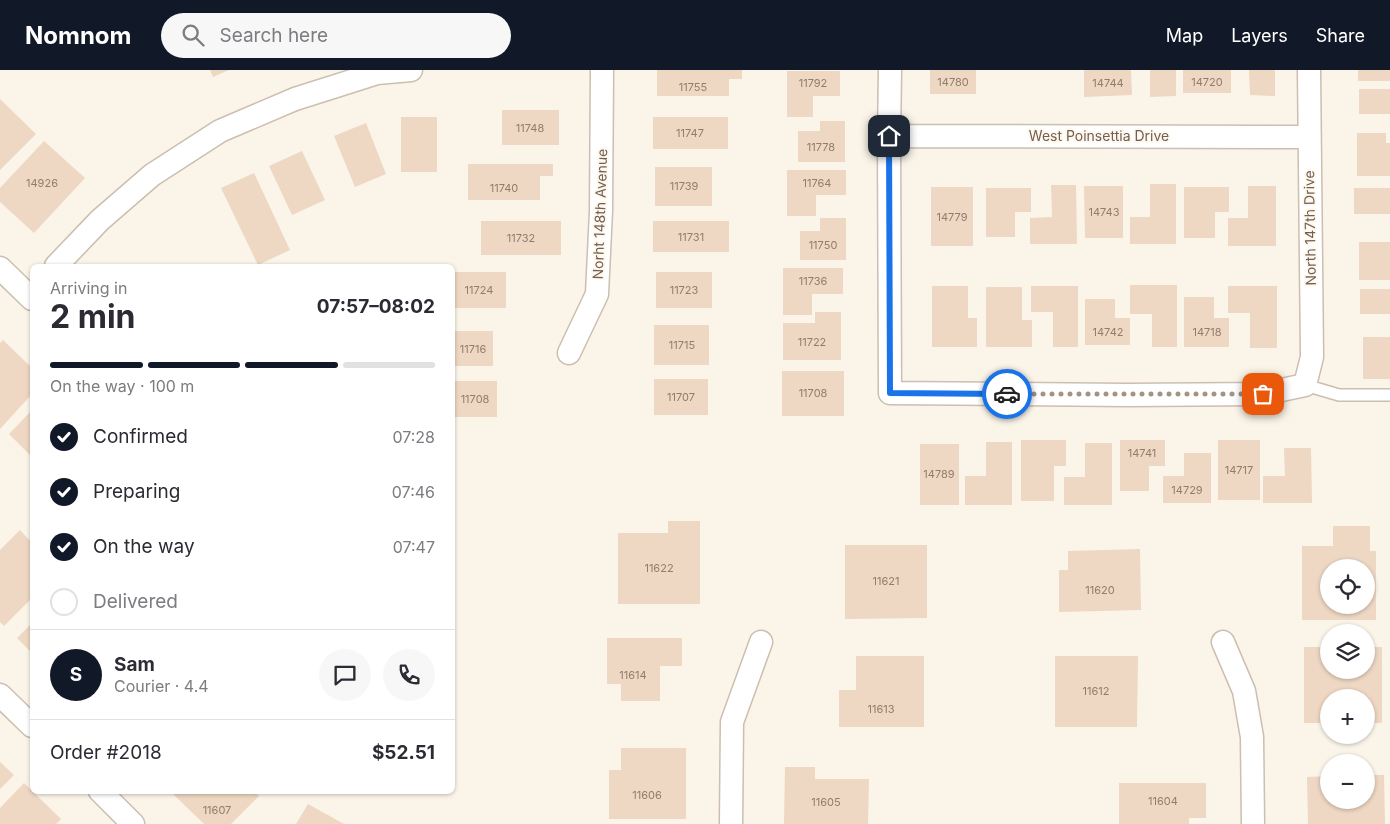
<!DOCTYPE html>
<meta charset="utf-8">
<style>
body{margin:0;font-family:Inter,sans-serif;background:#f7f7f7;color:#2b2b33;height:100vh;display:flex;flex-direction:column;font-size:19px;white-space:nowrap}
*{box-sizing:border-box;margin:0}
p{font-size:16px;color:#7c7c81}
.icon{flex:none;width:28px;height:28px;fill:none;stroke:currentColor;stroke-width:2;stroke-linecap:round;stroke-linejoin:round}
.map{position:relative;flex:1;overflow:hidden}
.sheet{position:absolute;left:30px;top:194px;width:425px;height:530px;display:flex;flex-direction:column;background:#fff;border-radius:8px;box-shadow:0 1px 4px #0004}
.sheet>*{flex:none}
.tools{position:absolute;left:1320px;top:489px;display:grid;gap:10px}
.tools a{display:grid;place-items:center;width:55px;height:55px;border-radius:50%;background:#fff;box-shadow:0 1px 4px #0004;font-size:25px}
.pin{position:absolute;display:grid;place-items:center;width:42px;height:42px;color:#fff;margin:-21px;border-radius:10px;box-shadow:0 2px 8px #0006}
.courier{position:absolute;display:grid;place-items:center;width:50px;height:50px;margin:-25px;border:4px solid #1a73e8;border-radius:50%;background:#fff;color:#222;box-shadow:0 1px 6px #0007}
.overview em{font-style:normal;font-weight:700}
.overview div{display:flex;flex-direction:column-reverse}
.overview{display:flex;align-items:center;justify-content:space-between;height:85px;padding:0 20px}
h1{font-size:32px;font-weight:700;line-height:38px}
.bar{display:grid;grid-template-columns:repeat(4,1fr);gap:8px 5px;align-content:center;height:60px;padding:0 20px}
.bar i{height:6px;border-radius:4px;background:#e1e1e2}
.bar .current{background:#111827}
.bar p{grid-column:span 4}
.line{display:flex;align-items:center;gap:12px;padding:0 20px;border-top:1px solid #e1e1e2}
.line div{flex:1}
.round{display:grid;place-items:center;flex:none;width:52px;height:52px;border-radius:26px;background:#f7f7f7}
ol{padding:0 20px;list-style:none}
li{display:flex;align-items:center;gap:15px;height:55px}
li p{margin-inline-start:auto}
li .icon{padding:5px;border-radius:50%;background:#111827;color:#fff;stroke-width:4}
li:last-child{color:#7c7c81}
li i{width:28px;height:28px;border:2px solid #e1e1e2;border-radius:50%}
header{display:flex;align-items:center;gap:30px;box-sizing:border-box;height:70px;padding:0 25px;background:#111827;color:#fff}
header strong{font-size:24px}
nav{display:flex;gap:28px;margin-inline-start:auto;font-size:18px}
.search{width:350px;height:45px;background:#f7f7f7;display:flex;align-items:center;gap:12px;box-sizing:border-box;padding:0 18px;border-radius:28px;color:#7c7c81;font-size:19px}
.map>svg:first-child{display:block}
.building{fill:#eed7c3;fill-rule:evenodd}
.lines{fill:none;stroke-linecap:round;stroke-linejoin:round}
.service-casing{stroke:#ccbeb0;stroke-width:14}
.minor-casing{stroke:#ccbeb0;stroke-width:25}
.service{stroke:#fff;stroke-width:11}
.minor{stroke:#fff;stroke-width:22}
.done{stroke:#a39385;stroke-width:5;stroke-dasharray:0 9}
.route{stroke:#1a73e8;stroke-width:6}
.labels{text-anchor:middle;stroke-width:4;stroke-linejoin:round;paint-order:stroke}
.number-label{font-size:11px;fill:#927c6c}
.street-label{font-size:14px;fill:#745e4f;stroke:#fef9f0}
</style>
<header>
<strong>Nomnom</strong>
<div class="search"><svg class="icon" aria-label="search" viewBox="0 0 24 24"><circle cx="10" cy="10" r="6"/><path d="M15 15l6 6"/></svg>Search here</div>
<nav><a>Map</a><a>Layers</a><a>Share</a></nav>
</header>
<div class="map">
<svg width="1390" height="754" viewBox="0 0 1390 754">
<rect width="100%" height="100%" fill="#fbf5e9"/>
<path class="building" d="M210,0h19l-16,7z
M657,0h85v9h-13v17h-72z
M930,0h46v24h-46z
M1084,0h47l1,25 -48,2z
M1150,0h26v26l-26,1z
M1183,0h48v23h-48z
M1249,0h26v26l-25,-1z
M1358,0h32v11h-32z
M787,1h53v25h-27v21h-26z
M1359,19h31v25h-31z
M0,29l36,35 -36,36z
M502,40h57v35h-57z
M401,47h36v55h-36z
M653,47h75v32h-75z
M820,51h25v41h-47v-31h22z
M366,53l20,51 -31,13 -21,-51z
M1357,63h29v10h4v33h-33z
M44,71l41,37 -51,55 -34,-31v-14z
M302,81l23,49 -33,15 -23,-49z
M468,94h85v12h-13v24h-72z
M655,97h57v39h-57z
M787,100h59v25h-30v21h-29z
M254,103l36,77 -32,15 -37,-77z
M1150,114h26v60h-46v-27h20z
M1051,115h25l1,59h-47v-26l22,-1z
M1084,116h39v52h-38z
M1248,116h28v60h-48v-28h20z
M931,117h42v59h-42z
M1184,117h45v25h-14v26h-31z
M986,118h45v24h-16v25h-29z
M1354,118h36v26h-36z
M820,148h26v42h-46v-29h20z
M481,151h80v34h-80z
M653,151h76v31h-76z
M1359,172h31v38h-31z
M783,198h60v26h-31v21h-29z
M452,202h54v36h-54z
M656,202h56v36h-56z
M1130,215h47v62h-25v-33h-22z
M932,216h36v32h9v29h-45z
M1031,216h47v61h-25v-35h-22z
M1228,216h49v62h-27v-35h-22z
M986,217h36v33h10v27h-46z
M1360,219h30v25h-30z
M1184,227h30v21h15v29h-45z
M1085,229h30v19h15v27h-45z
M815,242h26v48h-58v-37h32z
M654,255h55v40h-55z
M452,261h41v35h-41z
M1363,267h27v42h-27z
M3,270l29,28v26l-32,35v-86z
M782,301h62v45h-62z
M654,309h54v36h-54z
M452,311h45v36h-45z
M32,340v47l-23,-23z
M1021,370h45v26h-12v35h-33z
M1120,370h45v26h-16v25h-29z
M1218,370h42v60h-42z
M986,372h26v63h-47v-29h21z
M1085,373h27v62h-48v-28h21z
M920,374h39v61h-39z
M1284,378h27l1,55h-49v-27h22z
M1184,383h27v50h-48v-27h21z
M668,451h32v83h-82v-71h50z
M1333,456h37v25h6v69h-74v-74h31zM1329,498h37v37h-37z
M20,460l12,13v55l-28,28 -4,-4v-72z
M845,475h82v73l-82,1z
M1140,479l1,61 -82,2v-42h9v-19z
M32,553v30l-15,-15z
M607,568h75v28h-22v35h-39v-17h-14z
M1304,577h25v23h37v-23h16v76h-16v-25h-37v25h-25z
M856,586h68v71h-85v-37h17z
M1055,586h83l-1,71h-82z
M621,678h65v71h-77v-49h12z
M0,692l14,13 -14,14z
M785,697h30v12h54l-1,45h-84z
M1366,705h18l1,49h-77l-1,-47 22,-1v24h37z
M24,713l37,36 -5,5h-56v-16z
M1119,713h87v35h-17v6h-70z
M170,721h84l5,5 -28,28h-27z
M308,734l36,20h-48z"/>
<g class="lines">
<g class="service-casing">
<path id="service" d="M1305,315l34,10h51"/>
</g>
<g class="minor-casing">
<path id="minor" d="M890,0l-1,66 1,257 238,2 135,-1 42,-9 7,-28 -3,-287
M889,66l420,1
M56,196l44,-46 52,-45 68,-44 75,-32 82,-26 34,-3
M0,198l32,31
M569,283l28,-59 4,-83 1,-141
M1223,572l21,49 8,46 1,87
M0,625l32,31
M100,721l33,33
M731,754l1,-102 29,-80"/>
</g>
<use href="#service" class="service"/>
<use href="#minor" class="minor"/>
</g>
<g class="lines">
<path class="done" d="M1007,324h256"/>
<path class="route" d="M889,66l1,257 117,1"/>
</g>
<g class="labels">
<g class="number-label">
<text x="953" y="16">14780</text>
<text x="1207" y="16">14720</text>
<text x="813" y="17">11792</text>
<text x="1108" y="17">14744</text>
<text x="693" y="21">11755</text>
<text x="530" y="62">11748</text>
<text x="690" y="67">11747</text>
<text x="821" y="81">11778</text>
<text x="42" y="117">14926</text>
<text x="817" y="117">11764</text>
<text x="684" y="120">11739</text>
<text x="504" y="122">11740</text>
<text x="1104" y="146">14743</text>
<text x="952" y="151">14779</text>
<text x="691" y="171">11731</text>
<text x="521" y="172">11732</text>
<text x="823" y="179">11750</text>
<text x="813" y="215">11736</text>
<text x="479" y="224">11724</text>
<text x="684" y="224">11723</text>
<text x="1108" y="266">14742</text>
<text x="1207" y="266">14718</text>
<text x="812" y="276">11722</text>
<text x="682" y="279">11715</text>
<text x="473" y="283">11716</text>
<text x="813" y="327">11708</text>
<text x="681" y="331">11707</text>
<text x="475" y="333">11708</text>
<text x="1142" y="387">14741</text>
<text x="1239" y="404">14717</text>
<text x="939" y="408">14789</text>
<text x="1187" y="424">14729</text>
<text x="659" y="502">11622</text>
<text x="886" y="515">11621</text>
<text x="1100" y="524">11620</text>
<text x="633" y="609">11614</text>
<text x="1096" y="625">11612</text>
<text x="881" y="643">11613</text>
<text x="647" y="729">11606</text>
<text x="1163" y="735">11604</text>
<text x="826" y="736">11605</text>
<text x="217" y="744">11607</text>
</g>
<g class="street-label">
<text x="1099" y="71">West Poinsettia Drive</text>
<text transform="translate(600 144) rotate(-88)" y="5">Norht 148th Avenue</text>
<text transform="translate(1310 158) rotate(-91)" y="5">North 147th Drive</text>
</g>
</g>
</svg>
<div class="tools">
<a><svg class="icon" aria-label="locate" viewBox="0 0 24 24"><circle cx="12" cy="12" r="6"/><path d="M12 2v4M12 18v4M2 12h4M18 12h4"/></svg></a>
<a><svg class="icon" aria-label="layers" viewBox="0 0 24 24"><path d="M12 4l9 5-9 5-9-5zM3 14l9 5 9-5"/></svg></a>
<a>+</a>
<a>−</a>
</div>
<div class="pin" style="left:1263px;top:324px;background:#ea580c"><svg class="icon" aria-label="bag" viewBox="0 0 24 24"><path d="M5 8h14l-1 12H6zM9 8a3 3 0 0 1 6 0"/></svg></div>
<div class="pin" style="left:889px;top:66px;background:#1f2937"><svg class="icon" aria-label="home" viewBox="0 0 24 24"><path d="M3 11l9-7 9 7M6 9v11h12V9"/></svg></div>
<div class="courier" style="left:1007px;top:324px"><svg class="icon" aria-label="car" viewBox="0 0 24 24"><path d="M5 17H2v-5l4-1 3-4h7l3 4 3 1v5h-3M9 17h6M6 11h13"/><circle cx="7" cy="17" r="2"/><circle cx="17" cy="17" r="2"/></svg></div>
<section class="sheet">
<div class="overview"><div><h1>2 min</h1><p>Arriving in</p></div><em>07:57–08:02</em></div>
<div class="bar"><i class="current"></i><i class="current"></i><i class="current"></i><i></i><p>On the way · 100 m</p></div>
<ol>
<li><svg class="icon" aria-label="check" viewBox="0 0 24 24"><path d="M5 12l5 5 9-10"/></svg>Confirmed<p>07:28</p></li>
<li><svg class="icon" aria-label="check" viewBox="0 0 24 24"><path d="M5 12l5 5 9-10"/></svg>Preparing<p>07:46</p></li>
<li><svg class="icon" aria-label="check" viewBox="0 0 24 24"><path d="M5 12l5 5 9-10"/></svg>On the way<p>07:47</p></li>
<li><i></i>Delivered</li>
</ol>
<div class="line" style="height:90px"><b class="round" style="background:#111827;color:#fff">S</b><div><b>Sam</b><p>Courier · 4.4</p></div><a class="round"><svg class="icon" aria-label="chat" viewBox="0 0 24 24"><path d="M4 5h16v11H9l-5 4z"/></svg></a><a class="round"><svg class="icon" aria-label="phone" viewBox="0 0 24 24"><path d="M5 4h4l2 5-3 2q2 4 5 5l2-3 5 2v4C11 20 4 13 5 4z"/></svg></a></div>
<div class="line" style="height:65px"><div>Order #2018</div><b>$52.51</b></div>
</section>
</div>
